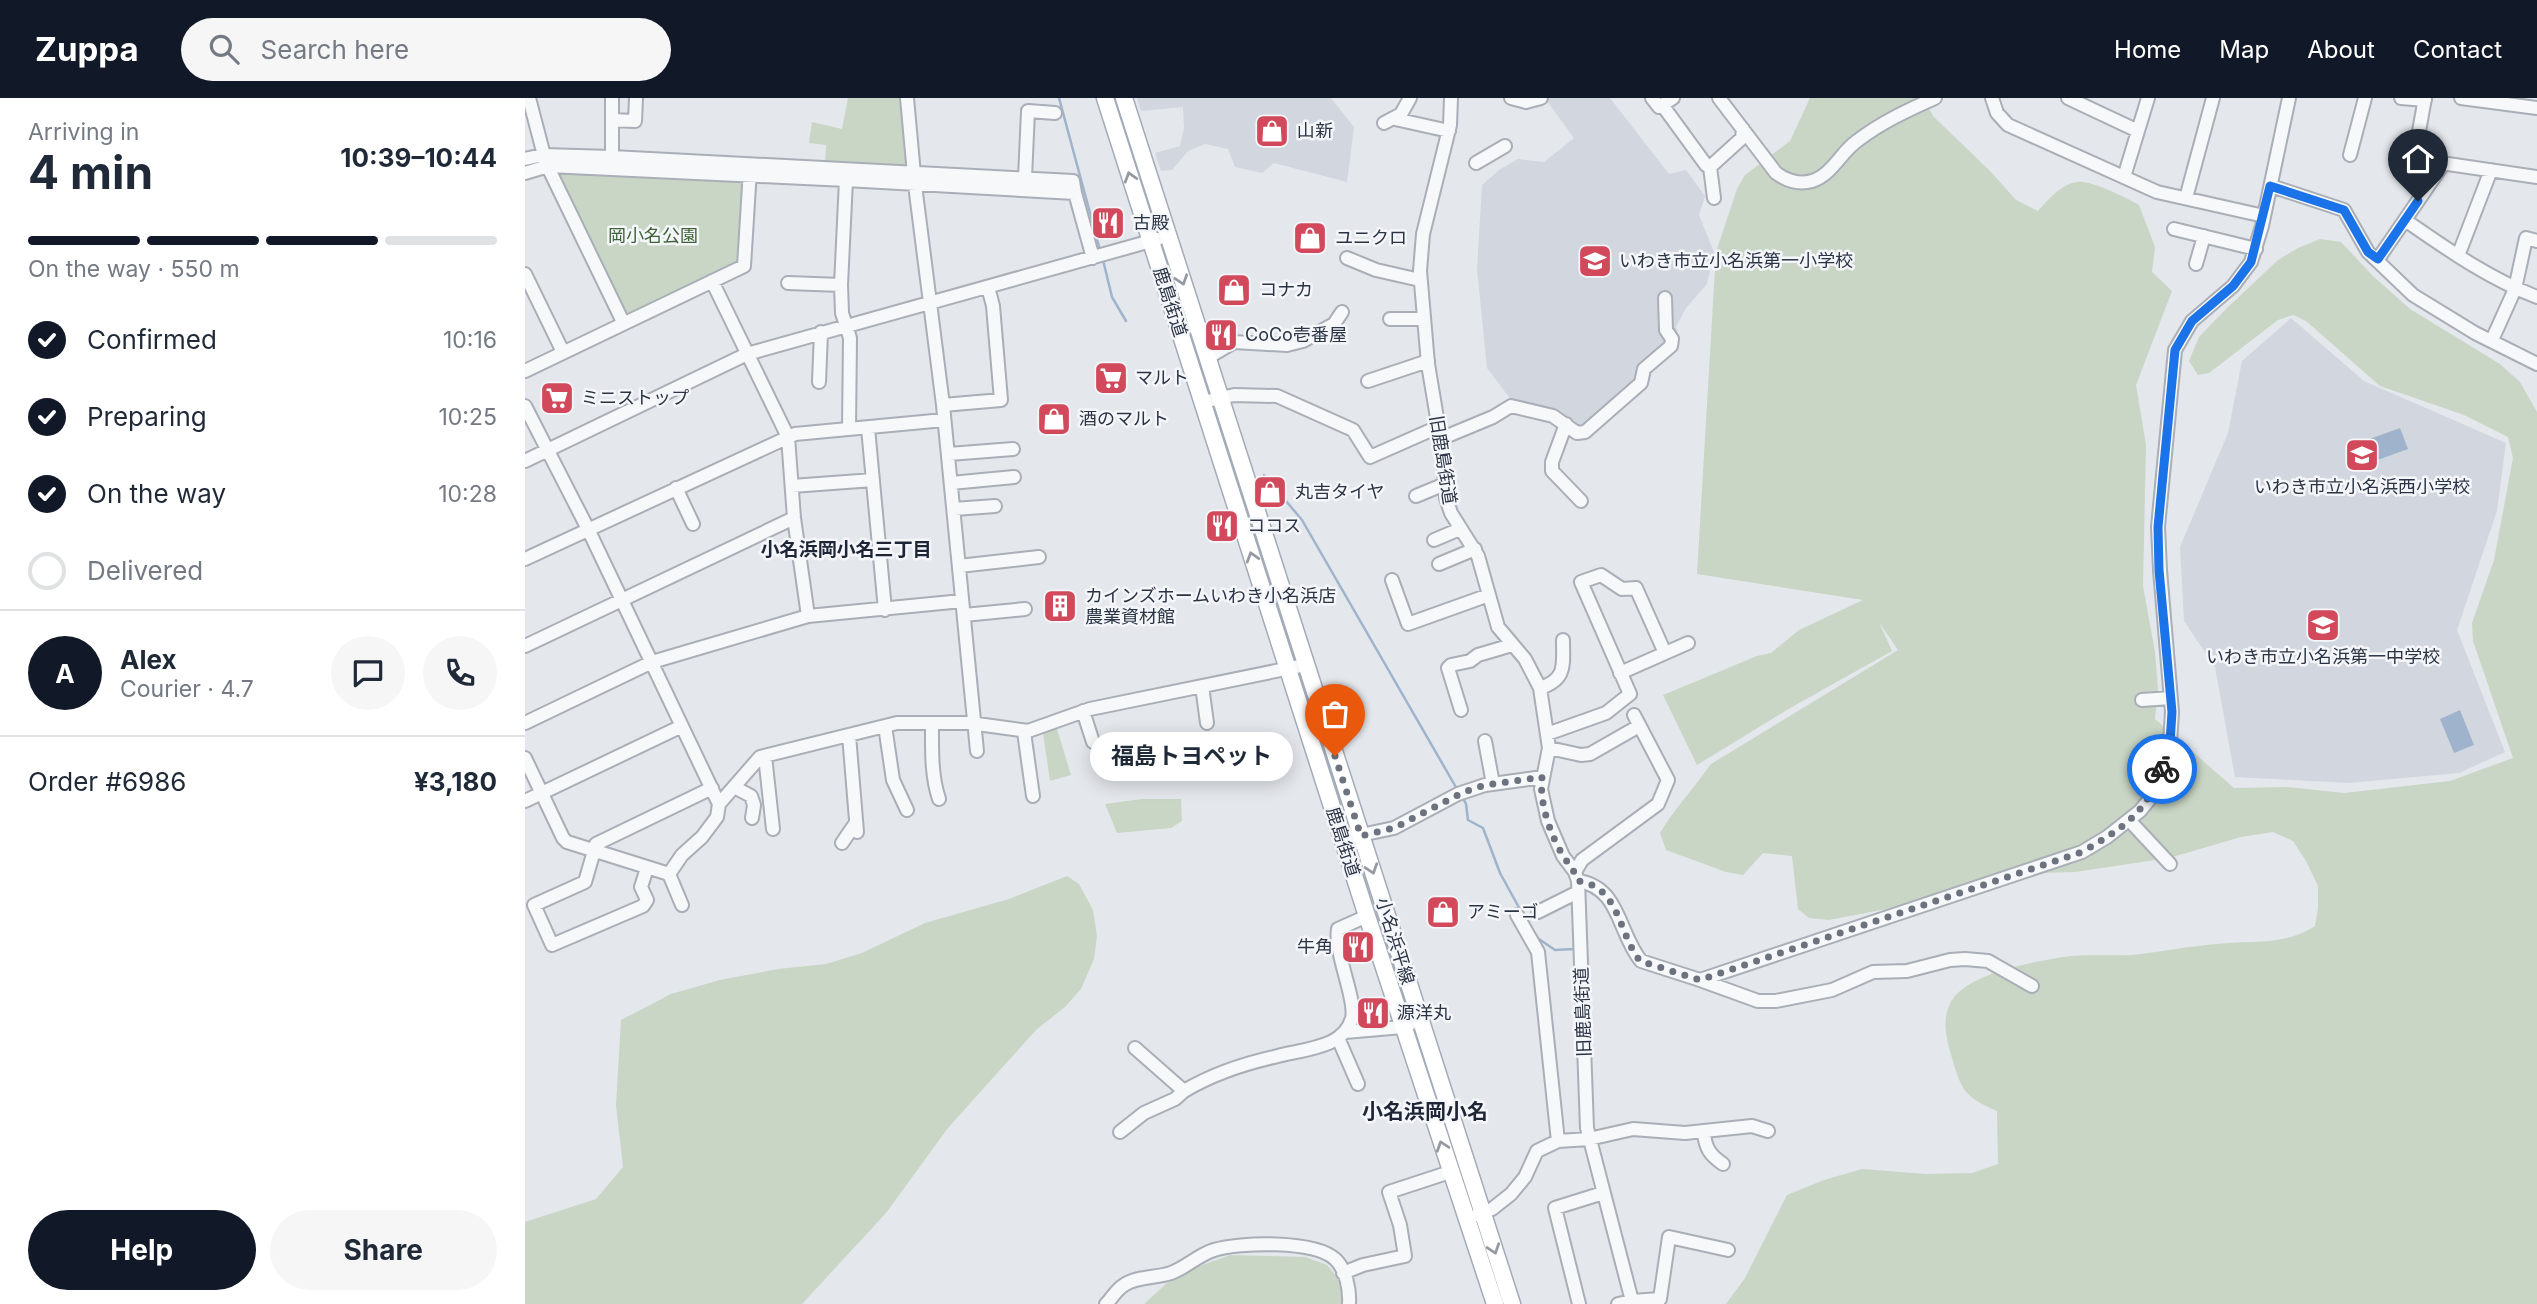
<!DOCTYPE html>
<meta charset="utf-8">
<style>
body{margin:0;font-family:Inter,"Noto Sans JP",sans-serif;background:#f6f6f7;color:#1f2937;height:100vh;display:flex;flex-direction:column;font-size:26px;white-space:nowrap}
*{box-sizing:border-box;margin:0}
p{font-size:23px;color:#747a83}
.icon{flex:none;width:38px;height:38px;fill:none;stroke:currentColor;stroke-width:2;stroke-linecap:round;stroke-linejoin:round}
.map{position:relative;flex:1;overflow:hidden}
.drawer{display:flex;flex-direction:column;background:#fff;width:525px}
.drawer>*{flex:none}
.pin{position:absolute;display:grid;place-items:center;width:60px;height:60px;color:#fff;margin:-72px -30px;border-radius:50% 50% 50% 0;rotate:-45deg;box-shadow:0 0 7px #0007}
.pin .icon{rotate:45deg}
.courier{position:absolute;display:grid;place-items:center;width:70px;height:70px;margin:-35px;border:5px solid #1a73e8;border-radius:50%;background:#fff;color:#222;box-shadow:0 2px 9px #0007}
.bubble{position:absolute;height:49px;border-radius:24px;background:#fff;box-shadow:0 4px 18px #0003;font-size:23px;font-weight:700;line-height:49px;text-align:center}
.headline em{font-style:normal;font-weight:700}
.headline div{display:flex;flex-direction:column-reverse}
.headline{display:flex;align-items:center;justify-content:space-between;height:119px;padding:0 28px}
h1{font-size:46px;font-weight:700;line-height:52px}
.bar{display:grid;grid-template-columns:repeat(4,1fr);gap:10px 7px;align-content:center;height:84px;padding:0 28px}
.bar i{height:9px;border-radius:5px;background:#e0e1e3}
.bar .current{background:#111827}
.bar p{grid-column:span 4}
.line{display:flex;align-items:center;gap:18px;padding:0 28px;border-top:2px solid #e0e1e3}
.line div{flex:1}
.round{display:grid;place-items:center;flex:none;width:74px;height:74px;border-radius:37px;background:#f6f6f7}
ol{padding:0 28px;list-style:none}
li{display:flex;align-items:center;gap:21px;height:77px}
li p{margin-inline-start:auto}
li .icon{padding:7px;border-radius:50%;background:#111827;color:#fff;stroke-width:4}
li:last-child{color:#747a83}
li i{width:38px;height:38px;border:4px solid #e0e1e3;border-radius:50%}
.action{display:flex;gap:14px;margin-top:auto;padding:14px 28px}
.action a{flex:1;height:80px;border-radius:42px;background:#111827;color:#fff;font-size:28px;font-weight:700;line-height:80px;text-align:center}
.action a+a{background:#f6f6f7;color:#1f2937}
header{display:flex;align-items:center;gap:42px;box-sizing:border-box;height:98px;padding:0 35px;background:#111827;color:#fff}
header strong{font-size:33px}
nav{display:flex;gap:38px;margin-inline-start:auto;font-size:24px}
.search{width:490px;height:63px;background:#f6f6f7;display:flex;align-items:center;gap:18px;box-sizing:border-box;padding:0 24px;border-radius:38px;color:#747a83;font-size:26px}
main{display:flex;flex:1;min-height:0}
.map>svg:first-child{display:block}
.built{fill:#d2d6de}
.green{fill:#c9d6c5}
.water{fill:#9fb4cc}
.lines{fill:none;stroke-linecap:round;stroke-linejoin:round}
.stream{stroke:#9fb4cc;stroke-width:2.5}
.minor-casing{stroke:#a9aeb7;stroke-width:16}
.major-casing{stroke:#a3abb8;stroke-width:19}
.minor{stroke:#f7f8fa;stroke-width:12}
.major{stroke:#fff;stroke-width:16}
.oneway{stroke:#959aa2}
.done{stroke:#6c737f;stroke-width:7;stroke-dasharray:0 12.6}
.route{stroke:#1a73e8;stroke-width:9}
.labels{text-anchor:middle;stroke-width:5;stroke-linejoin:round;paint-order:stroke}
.poi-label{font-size:18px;fill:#2b3445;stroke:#f4f6f9;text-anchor:start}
.park-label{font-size:18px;fill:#3f6138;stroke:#f4f6f9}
.street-label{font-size:18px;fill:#2b3445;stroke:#f4f6f9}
.neighbourhood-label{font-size:19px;font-weight:bold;fill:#1d2536;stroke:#f4f6f9}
.quarter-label{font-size:21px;font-weight:bold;fill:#1d2536;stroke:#f4f6f9}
</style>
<header>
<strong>Zuppa</strong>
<div class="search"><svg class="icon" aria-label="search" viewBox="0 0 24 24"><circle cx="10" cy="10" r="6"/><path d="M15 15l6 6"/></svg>Search here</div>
<nav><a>Home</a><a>Map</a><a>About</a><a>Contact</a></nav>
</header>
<main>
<section class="drawer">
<div class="headline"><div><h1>4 min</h1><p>Arriving in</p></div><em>10:39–10:44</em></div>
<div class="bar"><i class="current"></i><i class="current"></i><i class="current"></i><i></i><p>On the way · 550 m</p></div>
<ol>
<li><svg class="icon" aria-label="check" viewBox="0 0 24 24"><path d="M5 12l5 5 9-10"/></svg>Confirmed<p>10:16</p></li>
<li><svg class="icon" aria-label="check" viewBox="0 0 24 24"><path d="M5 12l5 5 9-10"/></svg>Preparing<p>10:25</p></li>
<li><svg class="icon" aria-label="check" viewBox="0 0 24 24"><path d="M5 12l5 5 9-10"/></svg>On the way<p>10:28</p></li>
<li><i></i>Delivered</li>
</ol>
<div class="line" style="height:126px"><b class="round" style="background:#111827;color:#fff">A</b><div><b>Alex</b><p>Courier · 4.7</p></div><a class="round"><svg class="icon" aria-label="chat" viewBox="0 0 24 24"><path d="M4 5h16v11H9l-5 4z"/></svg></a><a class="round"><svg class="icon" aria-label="phone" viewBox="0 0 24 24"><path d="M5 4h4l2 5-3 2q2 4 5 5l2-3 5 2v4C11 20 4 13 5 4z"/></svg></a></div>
<div class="line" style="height:91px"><div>Order #6986</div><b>¥3,180</b></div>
<div class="action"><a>Help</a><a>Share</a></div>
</section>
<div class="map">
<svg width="2012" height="1206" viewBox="0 0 2012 1206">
<rect width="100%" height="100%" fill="#e4e7ec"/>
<path class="built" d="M612,0h194l23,29 -7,55 -73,-19 -12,10 -27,-6 -7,-18 -23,-5 -17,7 -16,19 -11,1 -6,-18 25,-7 4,-18 -1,-21 -42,4z
M1025,0h60l59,76 17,-4 19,26 -6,19 15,37 -7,32 -21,24 -10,19 3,13 -3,9 -97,78 -67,-26 -25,-33 -10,-99 5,-84 17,-15 19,-11 26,3 30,-24 -27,-37z
M1766,220l73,63 142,62 -9,68 -40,119 48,122 -46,21 -111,10 -113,-6 -20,-110 -31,-46 -4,-74 48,-114 14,-72z"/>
<path class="green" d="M323,0h56l8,69 -87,-1 1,-21 -17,-2 3,-21 30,7z
M1285,0h112l12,19 57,55 25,28 22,11c10,-11 23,-27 39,-29 15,-2 49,16 62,23l16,42 -3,25 20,19 -36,94 10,60 -3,141 12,66 3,37 -3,30 79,69 53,-1 57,6 106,-12 63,-23 -40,-117 -1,-18 22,-63 19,-102 -5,-21 -44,-22 -84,-29 -74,-65 -13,-6 -15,5 -69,53 -11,2 -9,-14 10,-24 28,-29 51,-48 20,-12 22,-9 21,3 32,34 37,33 90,55 20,18 17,30v892h-811l19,-26 42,-83 37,-15 38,-11 64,5 46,-1 26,-9 -1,-53c-32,-14 -35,-19 -45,-53 -5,-17 -10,-35 -3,-52 12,-32 84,-44 114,-49 23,-3 46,-1 69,-2 29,-3 57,-9 85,-11 35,-4 68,2 98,-18l3,-18v-22l-12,-25 -13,-20 -20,-9 -32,5 -72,21 -94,14 -34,1 -76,21 -136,26 -20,-2 -11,-9 -6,-53 -29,-3 -20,22 -17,-3 -60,-22 -6,-17c15,-25 34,-45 51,-69l187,-114 -19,-28 13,29 -100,56 -95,58 -34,-70 94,-39 14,-3 28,-23 64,-30 -166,-26 19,-322 21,-63 8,-14 45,-34z
M23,68l202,10 -6,90 -121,56z
M532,631l14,46 -21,6 -7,-48z
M617,701h39l1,22 -11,7 -54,5 -12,-29z
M542,778l12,8 14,26 4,26 -3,23 -13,30 -16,18 -29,23 -88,98 -62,85 -84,91h-277v-82l71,-23 27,-32 -7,-62 5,-85 50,-26 49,-14 58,-11 48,-5 36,-11 63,-30 84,-24z
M705,1157l75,2 22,8 10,12 6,18 -2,9h-197l23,-21 24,-14z"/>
<path class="water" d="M1875,330l8,21 -36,13 -8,-21z
M1935,612l14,35 -20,8 -14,-34z"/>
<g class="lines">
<path class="stream" d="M534,0l41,152
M578,162l9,37 14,24
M739,377l38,45 155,269
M938,700l3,6 2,16 15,8 17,45 22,40
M1011,839l19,13 19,-1"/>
<g class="minor-casing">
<path id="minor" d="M4,0l17,65 77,159
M382,0l8,87 28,220 34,346
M926,0l-1,27 -27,109 -3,37 8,93 15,90 3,44 5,15 27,43 20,71 27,32 15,29 9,60 -8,41 7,32 15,35 12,16 3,9 9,247 45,173 -14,3
M986,0l15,4 15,-4
M1127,0l7,9 14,-9
M1194,0l57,75c11,8 22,12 36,8 20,-6 29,-29 45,-40 23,-18 51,-31 78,-43
M1467,0l5,15 11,12 149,67 107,24
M1543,0l70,33
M1876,0l24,2
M1900,0l-11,61 123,18
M1936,0l76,10
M1138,8l43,59 4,2 32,-29 1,-9
M870,21l54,12
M87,22l23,1 1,-23
M859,25l17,-9 9,-16
M1825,57l15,-57
M87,59v-59
M0,61l18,-4 69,2 461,24 2,12 18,65
M951,65l29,-17
M1185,69l4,31
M0,75l23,-7 298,14 229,13
M1599,79l24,-79
M500,80l3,-67 27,2
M321,82l-5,105 1,28 8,25 -1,91
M1746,88l73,24 24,42 45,43 62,38 62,31
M1661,100l27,-100
M1880,122c42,29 84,59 132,77
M1649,131l82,20
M1933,158l33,-86
M822,160l29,12 44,10
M1853,161l66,-96
M1671,166l8,-28
M0,176l38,78
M187,183l76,156 6,81 14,98
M263,185l53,2
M865,221h34
M1967,242l23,-51 11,-51 11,3
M682,260l27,-16 53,3 16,-4 31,-17 8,-12
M0,273l219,-105 6,-96
M843,283l60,-20
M294,284l2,-50
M678,304l31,-7 43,1 76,34 17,27 68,-30
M418,307l58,-5 -8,-94 -5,-19
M0,308l63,123 131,275
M1041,326l-14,38v9l29,30
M343,330l17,182
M915,341l53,-22 18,-11 42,10 24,17 8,-1 56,-49 3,-14 27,-23 1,-7 -6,-9 -1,-32
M424,356l64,-5
M0,363l222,-107 411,-115
M426,385l63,-6
M267,388l81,-6
M151,390l17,36
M891,398l29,-12
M429,411l41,-3
M909,442l26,-11
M0,461l270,-125 149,-14
M914,466l36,-15
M434,468l80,-9
M867,482l16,44 81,-29
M439,517l61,-6
M0,548l269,-128
M1095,575l68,-30
M677,588l5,37
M1015,590c27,-9 23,-23 23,-48
M1617,602l29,-2
M936,612l-13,-42 3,-3 19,-4 8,-6 34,-10
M558,613l10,31
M0,625l127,-61 156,-46 154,-15
M407,625c0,26 -1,52 7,76
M360,628l8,54 14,30
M499,634l9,64
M1022,636l59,-21 24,-19 -49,-112 20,-7 21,14 14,-1 29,65
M324,637l8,97
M960,643l8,43
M1024,650l32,7 9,-1 49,-28
M240,658l8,73
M0,660l38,80 4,4 102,32 13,-19 20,-18 15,-20 2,-13 41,-47 137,-34h73l58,8 62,-22 215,-44
M209,689l17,9 3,9 -2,13
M0,703l157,-75
M1604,722l41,44
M817,741l52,-11 64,-34 27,-9 58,-8
M317,745l13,-19
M122,770l-6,19 6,13 -4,6 -91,39 -18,-40 51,-23 11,-38 116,-56
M1050,774l7,-12 76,-56 10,-24 -34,-65
M144,776l13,31
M1053,783c42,6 40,52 63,80l59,19 382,-128 25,-15 33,-26 9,-11 21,-57 2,-31 -12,-142 -2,-43 17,-177 17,-29 41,-35 18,-24 11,-36 27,-128
M1013,814l40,-20
M992,817l21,37 20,189
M1175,882l58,21h18l56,-11 41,-18 34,-1 43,-11 15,-1 23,2 44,25
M820,934l58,-5 7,-3
M813,940l20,46
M610,950l49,43c27,-16 59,-27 90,-34 18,-5 40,-7 57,-15 10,-5 18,-13 21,-24 5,-17 -18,-65 -14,-89l29,-13
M595,1034l24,-19 31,-14 9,-8
M1179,1034c1,16 6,23 19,32
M952,1117l15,-6 19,-15 14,-17 12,-26 21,-10 31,-2 44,-10 52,4 67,-7 16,5
M818,1175l20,-8 42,-9 -5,-31 -11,-33 61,-20
M1107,1203l28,-2 9,-62 59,13
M581,1206c6,-6 11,-15 18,-19 13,-9 33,-7 47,-12 16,-6 27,-18 43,-23 26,-8 100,-10 121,9 11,10 15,31 14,45
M1054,1206l-24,-96 48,-15"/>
</g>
<g class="major-casing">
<path id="major" d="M580,0l262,818 128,388
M599,0l388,1206"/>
</g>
<use href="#minor" class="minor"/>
<use href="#major" class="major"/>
</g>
<defs><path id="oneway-chevron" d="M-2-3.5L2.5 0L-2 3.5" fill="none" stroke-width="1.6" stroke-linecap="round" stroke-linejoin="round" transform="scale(1.75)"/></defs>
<g class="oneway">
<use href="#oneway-chevron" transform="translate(605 79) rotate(-107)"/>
<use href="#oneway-chevron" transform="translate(657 182) rotate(72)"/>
<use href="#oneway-chevron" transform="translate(727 459) rotate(-107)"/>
<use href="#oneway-chevron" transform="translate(847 771) rotate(72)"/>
<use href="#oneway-chevron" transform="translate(917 1048) rotate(-108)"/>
<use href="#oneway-chevron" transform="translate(969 1151) rotate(72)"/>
</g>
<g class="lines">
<path class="done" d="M810,658l26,80 33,-8 70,-36 21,-7 57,-8c-3,25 8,58 22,80 5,8 11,14 14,24 42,6 40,52 62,80l60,19 382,-128c41,-24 63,-37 80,-83"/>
<path class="route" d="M1637,671l8,-26 2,-31 -13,-142 -1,-43 17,-177 17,-29 41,-35 18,-24 19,-76 74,24 24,42 10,7 40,-58"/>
</g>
<defs>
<g id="shop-square" transform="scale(1.75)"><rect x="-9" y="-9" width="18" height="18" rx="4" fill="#d1495b" stroke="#f4f6f9"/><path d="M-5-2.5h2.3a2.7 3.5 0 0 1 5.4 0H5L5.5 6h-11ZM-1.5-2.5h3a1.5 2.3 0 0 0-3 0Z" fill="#fff"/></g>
<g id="restaurant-square" transform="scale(1.75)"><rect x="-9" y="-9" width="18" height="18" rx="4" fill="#d1495b" stroke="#f4f6f9"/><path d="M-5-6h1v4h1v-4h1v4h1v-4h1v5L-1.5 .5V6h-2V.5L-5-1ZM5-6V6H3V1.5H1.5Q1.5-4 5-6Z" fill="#fff"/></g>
<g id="school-square" transform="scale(1.75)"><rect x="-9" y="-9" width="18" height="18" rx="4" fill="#d1495b" stroke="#f4f6f9"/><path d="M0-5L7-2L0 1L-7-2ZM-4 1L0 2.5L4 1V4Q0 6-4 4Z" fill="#fff"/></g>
<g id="supermarket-square" transform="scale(1.75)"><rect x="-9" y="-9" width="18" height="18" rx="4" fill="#d1495b" stroke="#f4f6f9"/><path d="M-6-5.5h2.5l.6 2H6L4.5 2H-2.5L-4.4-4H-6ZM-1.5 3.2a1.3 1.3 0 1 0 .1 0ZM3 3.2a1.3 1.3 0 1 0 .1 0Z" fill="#fff"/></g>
<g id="building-square" transform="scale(1.75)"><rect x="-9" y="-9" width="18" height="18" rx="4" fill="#d1495b" stroke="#f4f6f9"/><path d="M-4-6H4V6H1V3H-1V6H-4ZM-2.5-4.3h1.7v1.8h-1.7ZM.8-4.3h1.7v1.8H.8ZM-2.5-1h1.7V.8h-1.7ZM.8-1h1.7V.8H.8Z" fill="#fff"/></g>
</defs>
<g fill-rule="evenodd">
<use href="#shop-square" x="747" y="33"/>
<use href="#restaurant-square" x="583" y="125"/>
<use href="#shop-square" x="785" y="140"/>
<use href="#school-square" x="1070" y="163"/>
<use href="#shop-square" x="709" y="192"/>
<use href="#restaurant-square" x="696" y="237"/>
<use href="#supermarket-square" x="586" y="280"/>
<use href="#supermarket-square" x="32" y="300"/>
<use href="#shop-square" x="529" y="321"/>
<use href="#school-square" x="1837" y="357"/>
<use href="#shop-square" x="745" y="394"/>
<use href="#restaurant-square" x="697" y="428"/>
<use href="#building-square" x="535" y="508"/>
<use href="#school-square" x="1798" y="527"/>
<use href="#shop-square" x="918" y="814"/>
<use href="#restaurant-square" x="833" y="849"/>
<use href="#restaurant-square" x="848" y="915"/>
</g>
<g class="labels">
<g class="poi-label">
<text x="772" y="39">山新</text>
<text x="608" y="131">古殿</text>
<text x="810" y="146">ユニクロ</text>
<text x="1094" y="169">いわき市立小名浜第一小学校</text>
<text x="734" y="198">コナカ</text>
<text x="720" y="243">CoCo壱番屋</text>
<text x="610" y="286">マルト</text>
<text x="56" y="306">ミニストップ</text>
<text x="554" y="327">酒のマルト</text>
<text x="1837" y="395" text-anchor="middle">いわき市立小名浜西小学校</text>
<text x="770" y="400">丸吉タイヤ</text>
<text x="722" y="434">ココス</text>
<text x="560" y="504">カインズホームいわき小名浜店<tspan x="560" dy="21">農業資材館</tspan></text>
<text x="1798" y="565" text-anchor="middle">いわき市立小名浜第一中学校</text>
<text x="942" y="820">アミーゴ</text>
<text x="808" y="855" text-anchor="end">牛角</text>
<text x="872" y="921">源洋丸</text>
</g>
<g class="park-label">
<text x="128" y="144">岡小名公園</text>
</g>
<g class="street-label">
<text transform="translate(645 204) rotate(72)" y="6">鹿島街道</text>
<text transform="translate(918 362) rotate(81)" y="6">旧鹿島街道</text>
<text transform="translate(818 744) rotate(72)" y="6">鹿島街道</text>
<text transform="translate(870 843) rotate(73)" y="6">小名浜平線</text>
<text transform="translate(1058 914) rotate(-92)" y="6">旧鹿島街道</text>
</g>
<g class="neighbourhood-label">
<text x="321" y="458">小名浜岡小名三丁目</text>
</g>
<g class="quarter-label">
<text x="900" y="1021">小名浜岡小名</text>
</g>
</g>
</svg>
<div class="pin" style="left:810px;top:658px;background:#ea580c"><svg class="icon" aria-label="bag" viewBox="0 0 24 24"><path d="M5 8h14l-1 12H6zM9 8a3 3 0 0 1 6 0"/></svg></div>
<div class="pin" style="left:1893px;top:103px;background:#1f2937"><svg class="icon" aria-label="home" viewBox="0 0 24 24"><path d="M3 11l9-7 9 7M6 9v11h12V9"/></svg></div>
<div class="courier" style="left:1637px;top:671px"><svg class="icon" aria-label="bike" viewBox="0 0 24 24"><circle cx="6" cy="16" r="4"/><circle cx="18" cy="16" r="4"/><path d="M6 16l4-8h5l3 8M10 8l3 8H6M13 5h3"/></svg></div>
<div class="bubble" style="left:565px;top:634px;width:203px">福島トヨペット</div>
</div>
</main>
